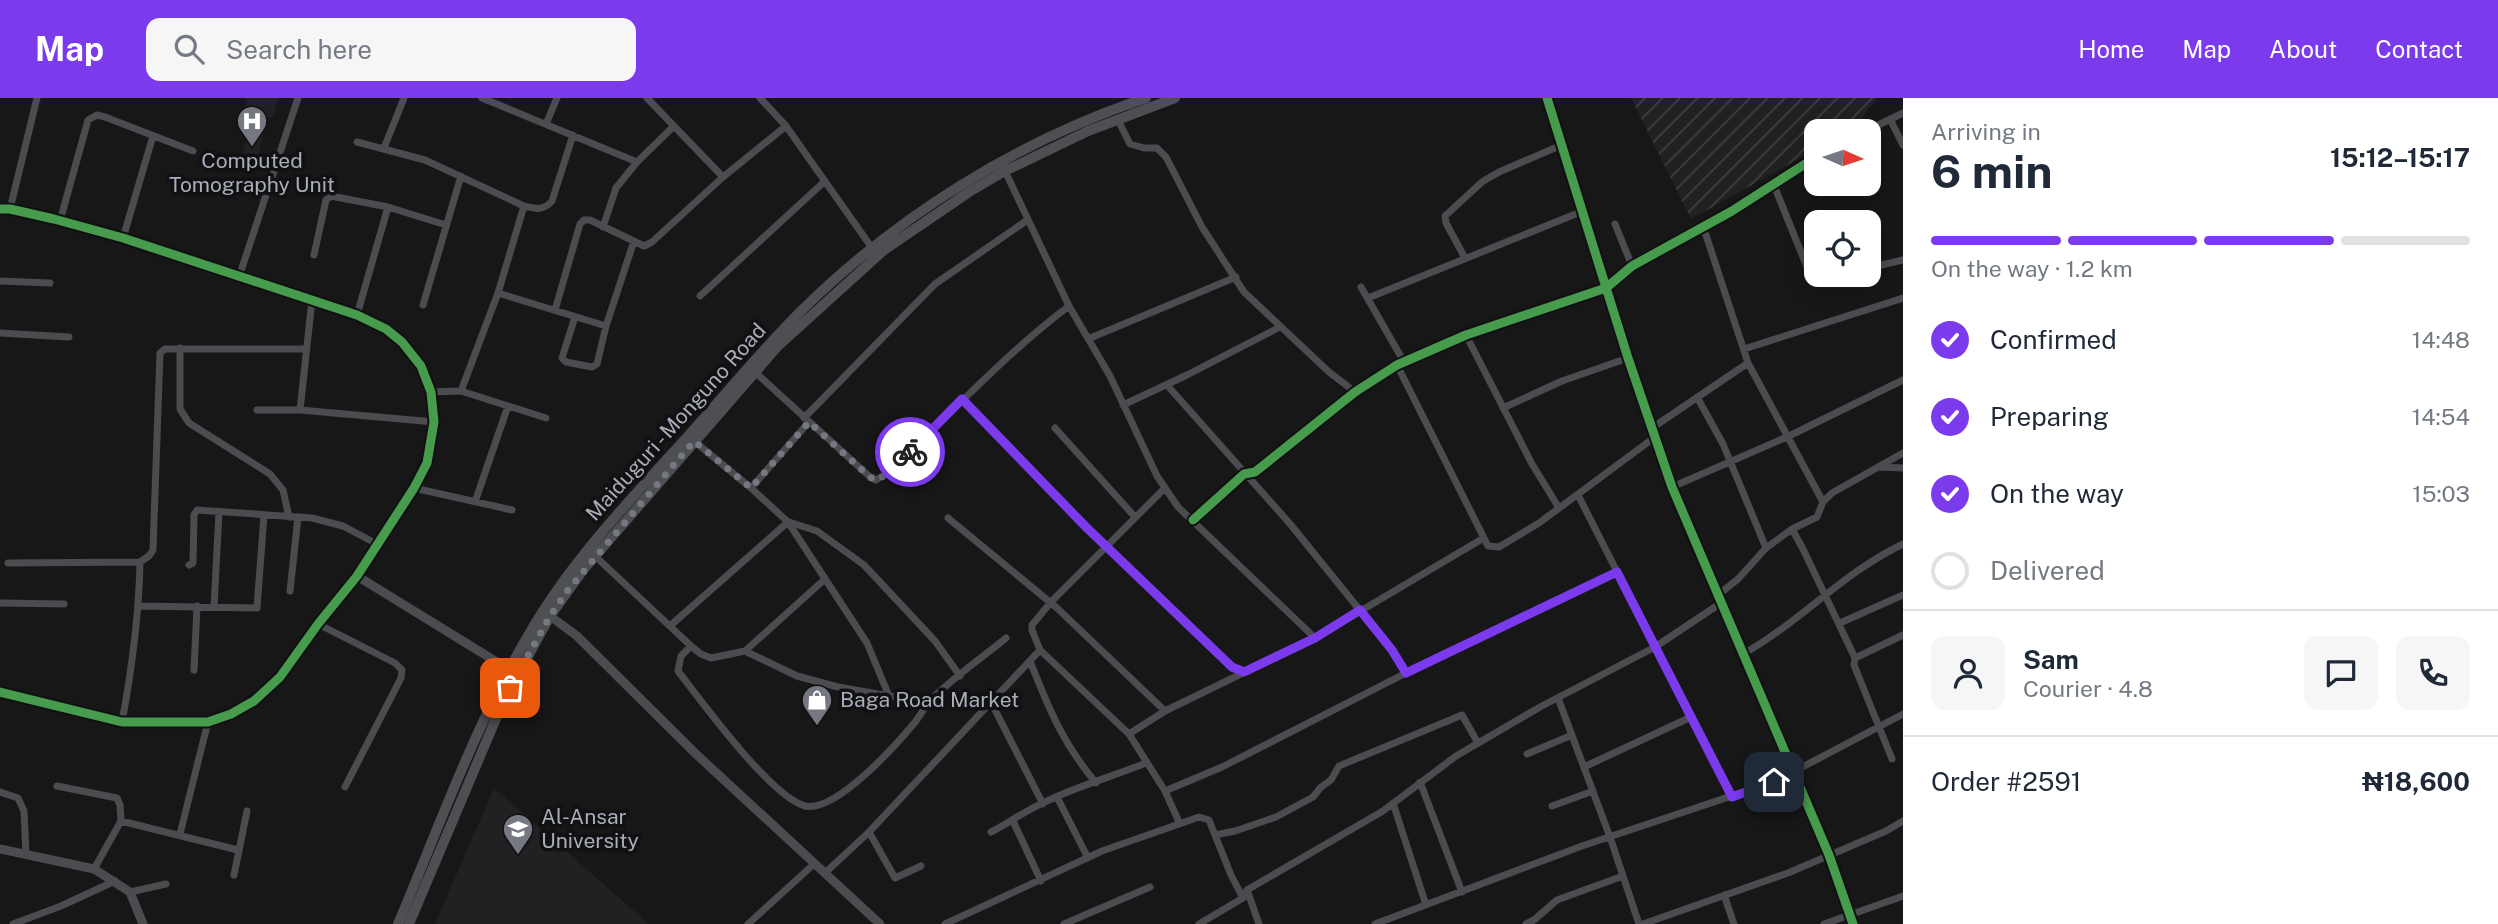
<!DOCTYPE html>
<meta charset="utf-8">
<style>
body{margin:0;font-family:"Public Sans",sans-serif;background:#f6f6f7;color:#1f2937;height:100vh;display:flex;flex-direction:column;font-size:26px;white-space:nowrap}
*{box-sizing:border-box;margin:0}
p{font-size:23px;color:#747a83}
.icon{flex:none;width:38px;height:38px;fill:none;stroke:currentColor;stroke-width:2;stroke-linecap:round;stroke-linejoin:round}
.map{position:relative;flex:1;overflow:hidden}
.details{display:flex;flex-direction:column;background:#fff;width:595px}
.details>*{flex:none}
.needle{width:46px;rotate:93deg}
.fabs{position:absolute;left:1804px;top:21px;display:grid;gap:14px}
.fabs a{display:grid;place-items:center;width:77px;height:77px;border-radius:14px;background:#fff;box-shadow:0 4px 18px #0003;font-size:35px}
.pin{position:absolute;display:grid;place-items:center;width:60px;height:60px;color:#fff;margin:-30px;border-radius:14px;box-shadow:0 4px 10px #0006}
.courier{position:absolute;display:grid;place-items:center;width:70px;height:70px;margin:-35px;border:5px solid #7c3aed;border-radius:50%;background:#fff;color:#222;box-shadow:0 2px 9px #0007}
.head em{font-style:normal;font-weight:700}
.head div{display:flex;flex-direction:column-reverse}
.head{display:flex;align-items:center;justify-content:space-between;height:119px;padding:0 28px}
h1{font-size:46px;font-weight:700;line-height:52px}
.bar{display:grid;grid-template-columns:repeat(4,1fr);gap:10px 7px;align-content:center;height:84px;padding:0 28px}
.bar i{height:9px;border-radius:5px;background:#e0e1e3}
.bar .on{background:#7c3aed}
.bar p{grid-column:span 4}
.line{display:flex;align-items:center;gap:18px;padding:0 28px;border-top:2px solid #e0e1e3}
.line div{flex:1}
.round{display:grid;place-items:center;flex:none;width:74px;height:74px;border-radius:14px;background:#f6f6f7}
ol{padding:0 28px;list-style:none}
li{display:flex;align-items:center;gap:21px;height:77px}
li p{margin-inline-start:auto}
li .icon{padding:7px;border-radius:50%;background:#7c3aed;color:#fff;stroke-width:4}
li:last-child{color:#747a83}
li i{width:38px;height:38px;border:4px solid #e0e1e3;border-radius:50%}
header{display:flex;align-items:center;gap:42px;box-sizing:border-box;height:98px;padding:0 35px;background:#7c3aed;color:#fff}
header strong{font-size:33px}
nav{display:flex;gap:38px;margin-inline-start:auto;font-size:24px}
.search{width:490px;height:63px;background:#f6f6f7;display:flex;align-items:center;gap:18px;box-sizing:border-box;padding:0 24px;border-radius:14px;color:#747a83;font-size:26px}
main{display:flex;flex:1;min-height:0}
.map>svg:first-child{display:block}
.built{fill:#212123}
.industrial{fill:url(#industrial-furrows)}
.lines{fill:none;stroke-linecap:round;stroke-linejoin:round}
.minor{stroke:#4b4c50;stroke-width:7}
.tertiary{stroke:#4b4c50;stroke-width:9}
.primary{stroke:#4d4f52;stroke-width:10}
.cycleway-casing{stroke:#111113;stroke-width:13}
.cycleway{stroke:#469c4c;stroke-width:9}
.done{stroke:#757880;stroke-width:7;stroke-dasharray:0 12.6}
.route{stroke:#7c3aed;stroke-width:9}
.labels{text-anchor:middle;stroke-width:7;stroke-linejoin:round;paint-order:stroke}
.poi-label{font-size:21px;fill:#a8adb8;stroke:#111113;text-anchor:start}
.street-label{font-size:21px;fill:#a8adb8;stroke:#111113}
</style>
<header>
<strong>Map</strong>
<div class="search"><svg class="icon" aria-label="search" viewBox="0 0 24 24"><circle cx="10" cy="10" r="6"/><path d="M15 15l6 6"/></svg>Search here</div>
<nav><a>Home</a><a>Map</a><a>About</a><a>Contact</a></nav>
</header>
<main>
<div class="map">
<svg width="1903" height="826" viewBox="0 0 1903 826">
<defs>
<pattern id="industrial-furrows" width="10" height="10" patternUnits="userSpaceOnUse" patternTransform="scale(1.75)"><rect width="10" height="10" fill="#212123"/><path d="M-1 1l2-2M0 10L10 0M9 11l2-2" fill="none" stroke="#3e3f41"/></pattern>
</defs>
<rect width="100%" height="100%" fill="#171717"/>
<path class="built" d="M244,0h34l-5,20 -12,-2 -3,13 6,2 -9,38 -15,-4 13,-52 -9,-2 3,-10z
M494,690l155,136h-214z"/>
<path class="industrial" d="M1631,0h246l-23,30 -6,3h-32v18l-125,70z"/>
<g class="lines">
<path class="minor" d="M482,0l155,64
M647,0l76,79
M760,0l26,28 86,122
M1547,0l81,260 44,129 157,368 24,69
M1890,21l13,26
M1118,22l12,24 14,4h13l9,9 36,70 42,65 85,80 26,20
M546,26l11,-26
M1866,33l37,-18
M357,44l68,18 99,46c12,3 19,5 28,-5l21,-66
M384,50l20,-50
M1005,73l64,135 41,70 47,100 21,31 137,131
M1773,85l34,84 7,8h22
M10,111l27,-111
M60,123l28,-101 9,-5 8,2 88,34
M1615,126l17,42
M1703,128l45,137 75,139
M603,129l13,-39 21,-26 37,-36
M123,140l30,-102
M314,157l12,-55 5,-4 57,11 58,18
M1465,160l-19,-35 -1,-7 37,-34 17,-10 63,-27
M1869,170l34,-8
M239,179l59,-179
M0,183l50,2
M1361,189l43,75
M498,195l108,33
M700,198l125,-115
M1368,200l215,-87
M423,207l38,-129
M555,212l25,-86 4,-4h6l54,26 8,-4 71,-65 63,-51
M357,217l31,-108
M575,219l-13,41 4,4 26,5 5,-3 9,-38 28,-85
M0,235l69,4
M1466,237l66,129 27,44
M1088,241l148,-62
M180,250v61l9,14 81,51 13,16 6,27
M1744,251l159,-51
M1397,267l91,181 11,1 40,-24 116,-86
M755,274l115,105 6,3 7,-4c64,-57 117,-118 186,-170
M1167,287l124,140 101,125 14,23
M461,293l37,-98 26,-87
M431,294l30,-1 85,27
M1697,299l26,47 43,104
M962,301l123,128 147,140 12,5
M1123,307l64,-30 93,-48
M1503,310l59,-27 66,-23
M257,312h43l134,12
M300,312l12,-110
M804,320l131,-134 91,-63
M1055,330l80,89
M1652,330l96,-65
M694,343l57,47 37,34 79,121 22,53
M1879,369l24,1
M1672,389l115,-50 116,-57
M414,390l98,22
M751,390l58,-66
M1164,391l-113,113 -19,23v5l8,20 89,84 36,57 14,31
M1578,397l113,222 -107,50
M475,404l33,-96
M948,420l109,90 108,103
M1193,422l51,-46 11,-2 100,-80 42,-27 69,-30 140,-47 26,-22 100,-55 84,-54
M789,424l28,9 47,34 71,76 25,35
M1792,431l11,20 52,109 -1,7 38,94
M595,458l96,90 10,8 10,4 34,-7 80,-72
M8,465l132,-1 9,-6 4,-6 7,-197 5,-4h141
M189,467l4,-2 1,-48 3,-5 115,8 31,8 34,18
M290,493l8,-74
M1718,497l20,-16 28,-31 26,-19 25,-12 6,-15 9,-9 71,-40
M0,505l64,1
M139,508l118,2 7,-93
M214,509l5,-95
M1840,525l63,-28
M318,526l77,39 7,7 -1,8 -56,109
M671,527l117,-103
M691,548l-10,10 -3,15c23,30 93,126 127,135 31,7 93,-63 111,-85 4,-6 8,-12 12,-18 20,-22 54,-45 78,-65
M745,553l52,25 41,11 91,16
M1743,556c57,-32 101,-82 160,-110
M1855,560l48,-23
M1030,563c19,48 32,81 66,122
M194,572l3,-64
M1558,600l52,139 29,87
M991,604l52,102
M1691,619l41,80
M122,624c10,-54 17,-106 18,-160
M1129,636l36,-23 150,-73 167,-99
M1527,656l45,-19
M1793,674l110,-58
M1420,684l42,110
M57,688l60,12 3,7 1,16
M1165,693l57,-24 184,-94 211,-101
M0,694l18,6 6,13 2,43
M1057,699l31,61
M1393,705l33,102
M1552,708l41,-15
M1013,723l28,60
M869,734l26,46 26,-12
M991,734c12,-6 22,-13 33,-19 37,-22 82,-34 122,-50
M180,736l28,-112
M1215,737l20,-4 41,-14 37,-20 8,-10 10,-7 8,-14 123,-51 16,28
M94,771l27,-48 117,29
M825,775l44,-41 171,-182
M234,777l13,-64
M1247,792l12,34
M130,794l36,-8
M1724,797l10,29
M13,826l48,-18 54,-25
M748,826l66,-60
M945,826l157,-73 97,-34 10,3 22,55 12,23
M1064,826l86,-37
M1199,826l44,-26 4,-8 136,-79 73,-55 84,-49 115,-60 66,-44
M1375,826l207,-78 212,-71
M1526,826l8,-4 23,-20 66,-24
M1643,826l145,-51 98,-42 17,-10
M1824,826l79,-28"/>
<path class="tertiary" d="M0,111h10l44,10 69,19 234,77 29,14 16,13 19,24 10,26 3,30 -7,41 -13,25 -57,88 -39,48 -38,53 -26,24 -23,13 -23,8h-86l-122,-30
M357,478l156,96
M550,518l27,20 119,118 184,170
M0,751l94,20 36,23 13,32"/>
<path class="primary" d="M398,826c41,-97 77,-199 131,-290 42,-73 102,-135 159,-198 37,-41 72,-84 112,-124 97,-96 217,-171 346,-214
M409,826l94,-222 47,-86 33,-46 195,-224 106,-96 85,-58 36,-21 83,-40 87,-33"/>
<g class="cycleway-casing">
<path id="cycleway" d="M1547,0l81,260 44,129 157,368 24,69
M0,111h10l44,10 69,19 234,77 29,14 16,13 19,24 10,26 3,30 -7,41 -13,25 -57,88 -39,48 -38,53 -26,24 -23,13 -23,8h-86l-122,-30
M1193,422l51,-46 11,-2 100,-80 42,-27 69,-30 140,-47 26,-22 100,-55 84,-54"/>
</g>
<use href="#cycleway" class="cycleway"/>
</g>
<g class="lines">
<path class="done" d="M510,590l40,-72 18,-26 126,-149 57,47 58,-66 61,55 6,3 7,-4 27,-24"/>
<path class="route" d="M910,354l52,-53 124,128 146,140 12,5 71,-34 45,-28 32,40 14,23 211,-101 115,225 42,-15"/>
</g>
<defs>
<g id="hospital-pin" transform="scale(1.575)"><path d="M0 17L-7.5 6A9.5 9.5 0 1 1 7.5 6Z" fill="#757880" stroke="#111113"/><path d="M-5-5h3v3.5h4V-5h3V5h-3V1.5h-4V5h-3Z" fill="#fff"/></g>
<g id="shop-pin" transform="scale(1.575)"><path d="M0 17L-7.5 6A9.5 9.5 0 1 1 7.5 6Z" fill="#757880" stroke="#111113"/><path d="M-5-2.5h2.3a2.7 3.5 0 0 1 5.4 0H5L5.5 6h-11ZM-1.5-2.5h3a1.5 2.3 0 0 0-3 0Z" fill="#fff"/></g>
<g id="university-pin" transform="scale(1.575)"><path d="M0 17L-7.5 6A9.5 9.5 0 1 1 7.5 6Z" fill="#757880" stroke="#111113"/><path d="M0-5L7-2L0 1L-7-2ZM-4 1L0 2.5L4 1V4Q0 6-4 4Z" fill="#fff"/></g>
</defs>
<g fill-rule="evenodd">
<use href="#hospital-pin" x="252" y="23"/>
<use href="#shop-pin" x="817" y="602"/>
<use href="#university-pin" x="518" y="731"/>
</g>
<g class="labels">
<g class="poi-label">
<text x="252" y="70" text-anchor="middle">Computed<tspan x="252" dy="24">Tomography Unit</tspan></text>
<text x="840" y="609">Baga Road Market</text>
<text x="541" y="726">Al-Ansar<tspan x="541" dy="24">University</tspan></text>
</g>
<g class="street-label">
<text transform="translate(676 324) rotate(-48)" y="7">Maiduguri - Monguno Road</text>
</g>
</g>
</svg>
<div class="fabs">
<a><svg class="needle" viewBox="-14 -14 28 28"><path d="M0-13l5 13h-10z" fill="#e53935"/><path d="M0 13l5-13h-10z" fill="#747a83"/></svg></a>
<a><svg class="icon" aria-label="locate" viewBox="0 0 24 24"><circle cx="12" cy="12" r="6"/><path d="M12 2v4M12 18v4M2 12h4M18 12h4"/></svg></a>
</div>
<div class="pin" style="left:510px;top:590px;background:#ea580c"><svg class="icon" aria-label="bag" viewBox="0 0 24 24"><path d="M5 8h14l-1 12H6zM9 8a3 3 0 0 1 6 0"/></svg></div>
<div class="pin" style="left:1774px;top:684px;background:#1f2937"><svg class="icon" aria-label="home" viewBox="0 0 24 24"><path d="M3 11l9-7 9 7M6 9v11h12V9"/></svg></div>
<div class="courier" style="left:910px;top:354px"><svg class="icon" aria-label="bike" viewBox="0 0 24 24"><circle cx="6" cy="16" r="4"/><circle cx="18" cy="16" r="4"/><path d="M6 16l4-8h5l3 8M10 8l3 8H6M13 5h3"/></svg></div>
</div>
<section class="details">
<div class="head"><div><h1>6 min</h1><p>Arriving in</p></div><em>15:12–15:17</em></div>
<div class="bar"><i class="on"></i><i class="on"></i><i class="on"></i><i></i><p>On the way · 1.2 km</p></div>
<ol>
<li><svg class="icon" aria-label="check" viewBox="0 0 24 24"><path d="M5 12l5 5 9-10"/></svg>Confirmed<p>14:48</p></li>
<li><svg class="icon" aria-label="check" viewBox="0 0 24 24"><path d="M5 12l5 5 9-10"/></svg>Preparing<p>14:54</p></li>
<li><svg class="icon" aria-label="check" viewBox="0 0 24 24"><path d="M5 12l5 5 9-10"/></svg>On the way<p>15:03</p></li>
<li><i></i>Delivered</li>
</ol>
<div class="line" style="height:126px"><a class="round"><svg class="icon" aria-label="person" viewBox="0 0 24 24"><circle cx="12" cy="8" r="4"/><path d="M4 21q1-7 8-7t8 7"/></svg></a><div><b>Sam</b><p>Courier · 4.8</p></div><a class="round"><svg class="icon" aria-label="chat" viewBox="0 0 24 24"><path d="M4 5h16v11H9l-5 4z"/></svg></a><a class="round"><svg class="icon" aria-label="phone" viewBox="0 0 24 24"><path d="M5 4h4l2 5-3 2q2 4 5 5l2-3 5 2v4C11 20 4 13 5 4z"/></svg></a></div>
<div class="line" style="height:91px"><div>Order #2591</div><b>₦18,600</b></div>
</section>
</main>
